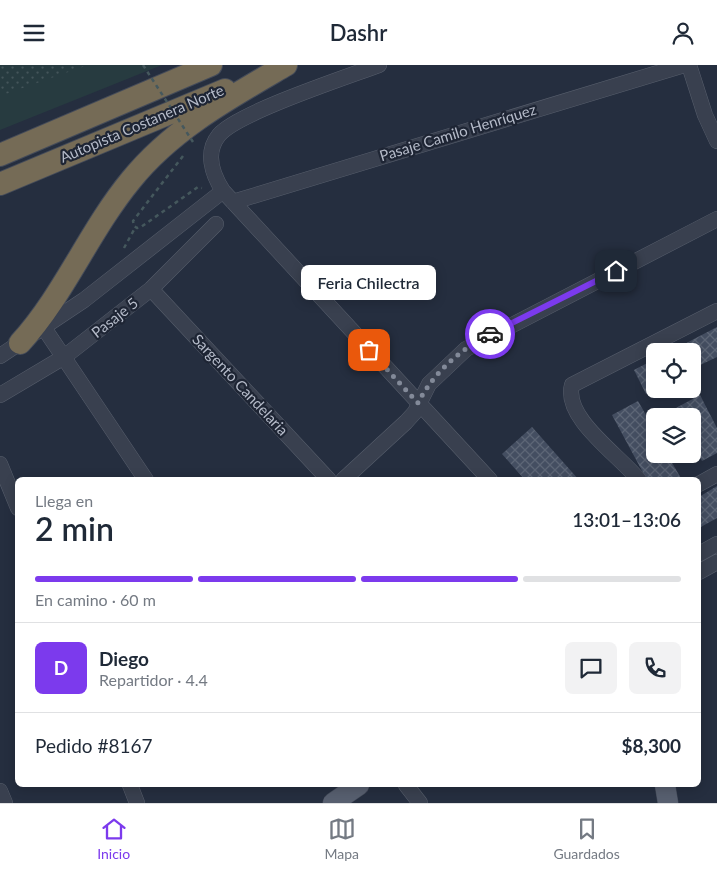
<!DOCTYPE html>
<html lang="es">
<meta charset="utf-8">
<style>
body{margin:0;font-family:Lato,sans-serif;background:#f2f2f3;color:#1f2937;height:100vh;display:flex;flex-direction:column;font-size:19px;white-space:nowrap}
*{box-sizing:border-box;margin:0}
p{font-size:16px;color:#747a83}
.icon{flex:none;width:28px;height:28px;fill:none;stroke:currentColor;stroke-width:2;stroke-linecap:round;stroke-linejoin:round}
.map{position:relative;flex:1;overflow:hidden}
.side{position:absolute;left:15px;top:412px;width:686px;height:310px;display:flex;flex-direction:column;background:#fff;border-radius:8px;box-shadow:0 2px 12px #0003}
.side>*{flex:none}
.controls{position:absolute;left:646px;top:278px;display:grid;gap:10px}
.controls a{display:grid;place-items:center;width:55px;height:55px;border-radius:8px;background:#fff;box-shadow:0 2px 12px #0003;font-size:25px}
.pin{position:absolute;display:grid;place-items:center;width:42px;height:42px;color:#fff;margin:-21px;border-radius:10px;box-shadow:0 2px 8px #0006}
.courier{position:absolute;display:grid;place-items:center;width:50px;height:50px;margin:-25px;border:4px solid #7c3aed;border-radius:50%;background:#fff;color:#222;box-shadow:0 1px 6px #0007}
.bubble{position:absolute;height:35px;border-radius:8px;background:#fff;box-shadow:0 2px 12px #0003;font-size:16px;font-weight:600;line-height:35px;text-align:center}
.summary em{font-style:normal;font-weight:600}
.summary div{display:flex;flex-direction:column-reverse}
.summary{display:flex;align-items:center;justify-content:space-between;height:85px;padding:0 20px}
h1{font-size:32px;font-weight:600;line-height:38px}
.bar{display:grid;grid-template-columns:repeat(4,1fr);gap:8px 5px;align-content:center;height:60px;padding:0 20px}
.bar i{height:6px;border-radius:4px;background:#e0e1e3}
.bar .selected{background:#7c3aed}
.bar p{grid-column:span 4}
.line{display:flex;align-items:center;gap:12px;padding:0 20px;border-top:1px solid #e0e1e3}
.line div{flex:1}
.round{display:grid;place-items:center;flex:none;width:52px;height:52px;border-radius:8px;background:#f2f2f3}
header{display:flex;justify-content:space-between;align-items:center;height:65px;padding:0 20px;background:#fff;font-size:22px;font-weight:600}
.menu{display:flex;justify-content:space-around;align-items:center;height:70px;border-top:1px solid #e0e1e3;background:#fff;font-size:14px;color:#747a83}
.menu a{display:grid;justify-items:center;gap:2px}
.menu .selected{color:#7c3aed}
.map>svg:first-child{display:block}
.green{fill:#273b40}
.park{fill:url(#park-dots)}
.building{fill:url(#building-cross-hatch)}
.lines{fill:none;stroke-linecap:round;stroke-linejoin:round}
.minor-casing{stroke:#575e6c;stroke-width:16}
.major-casing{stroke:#424958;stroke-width:21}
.highway-casing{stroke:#444b59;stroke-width:24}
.path{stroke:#45585d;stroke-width:2.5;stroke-dasharray:4 4;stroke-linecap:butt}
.minor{stroke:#39404f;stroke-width:15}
.major{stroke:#575f6f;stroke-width:20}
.highway{stroke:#756b56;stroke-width:22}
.path-bridge{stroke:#45585d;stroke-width:2.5;stroke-dasharray:4 4;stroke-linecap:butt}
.done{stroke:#838a99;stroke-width:5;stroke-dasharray:0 9}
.route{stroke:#7c3aed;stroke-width:6}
.labels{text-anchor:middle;stroke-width:4.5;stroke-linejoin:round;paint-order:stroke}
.street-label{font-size:15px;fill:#b5bbc9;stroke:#1e2534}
</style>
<header><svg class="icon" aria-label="menu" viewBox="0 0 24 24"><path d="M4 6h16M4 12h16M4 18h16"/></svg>Dashr<svg class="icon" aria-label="person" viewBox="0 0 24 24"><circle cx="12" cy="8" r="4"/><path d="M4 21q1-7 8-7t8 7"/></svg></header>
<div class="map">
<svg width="717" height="738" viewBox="0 0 717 738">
<defs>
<pattern id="park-dots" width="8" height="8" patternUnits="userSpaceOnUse" patternTransform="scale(1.25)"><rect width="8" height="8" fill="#273b40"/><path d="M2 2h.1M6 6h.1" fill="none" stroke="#44555a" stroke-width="1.8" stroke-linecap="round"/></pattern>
<pattern id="building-cross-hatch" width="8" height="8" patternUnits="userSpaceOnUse" patternTransform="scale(1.25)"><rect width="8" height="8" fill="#444e61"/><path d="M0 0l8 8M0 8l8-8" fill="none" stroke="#5d6676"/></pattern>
</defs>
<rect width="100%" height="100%" fill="#252e3f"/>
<path class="green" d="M83,0h79l-162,65v-35z"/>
<path class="park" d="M0,0h88l-88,31z"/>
<path class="building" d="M717,262v30l-25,12v-18h-21z
M655,294v30l-9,5 -12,-24z
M700,330l17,33v25l-15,8 -10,-17v-28h-14l-4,-7z
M638,336l17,30v23h12l15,26h-35l-35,-65z
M532,362l47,53h-54l-23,-26z
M717,421v32l-18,10v-31z"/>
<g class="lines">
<g class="minor-casing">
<path id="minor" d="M379,0c-32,12 -142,48 -160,70 -14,17 -7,39 4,56l267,289
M689,0l16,50 12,26
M233,137l451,-137
M151,224l178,191
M44,263l102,152
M0,291l84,-56 139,-109
M0,330l64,-38 87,-68 65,-65
M0,399l18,44
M343,415l63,-58 9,-10 14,-28 37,-35 251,-130
M639,415c-20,-25 -76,-62 -67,-95l145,-74
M699,419l18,-10
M699,489l18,-10
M699,507l18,-10
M130,720l7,18
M406,720l14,18
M0,726l5,12"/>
</g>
<g class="major-casing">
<path id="major" d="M665,720l3,18
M333,738l26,-18"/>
</g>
<g class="highway-casing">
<path id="highway" d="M0,90l211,-90
M0,119l225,-94
M20,278c44,-48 69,-112 111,-163 41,-51 100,-83 155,-115"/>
</g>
<path class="path" d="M183,91l-50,65 1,5 3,2 4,-1 57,-40 4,1
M124,183l11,-20"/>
<use href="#minor" class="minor"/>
<use href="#major" class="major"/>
<use href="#highway" class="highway"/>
<path class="path-bridge" d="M143,0l50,77"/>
</g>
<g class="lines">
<path class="done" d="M369,285l49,53c15,-30 43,-54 72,-69"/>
<path class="route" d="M490,269l126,-63"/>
</g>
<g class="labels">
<g class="street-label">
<text transform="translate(142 59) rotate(-23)" y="5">Autopista Costanera Norte</text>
<text transform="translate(458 68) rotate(-17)" y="5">Pasaje Camilo Henríquez</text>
<text transform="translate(115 253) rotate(-38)" y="5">Pasaje 5</text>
<text transform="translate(240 320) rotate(47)" y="5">Sargento Candelaria</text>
</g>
</g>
</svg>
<div class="controls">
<a><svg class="icon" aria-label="locate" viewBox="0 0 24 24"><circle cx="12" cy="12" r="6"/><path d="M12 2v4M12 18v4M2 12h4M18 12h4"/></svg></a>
<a><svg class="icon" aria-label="layers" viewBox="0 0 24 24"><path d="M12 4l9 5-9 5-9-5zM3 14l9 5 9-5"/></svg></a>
</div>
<div class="pin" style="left:369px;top:285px;background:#ea580c"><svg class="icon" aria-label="bag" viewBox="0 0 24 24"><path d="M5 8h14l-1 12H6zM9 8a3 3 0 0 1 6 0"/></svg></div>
<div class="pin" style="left:616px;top:206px;background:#1f2937"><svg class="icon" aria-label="home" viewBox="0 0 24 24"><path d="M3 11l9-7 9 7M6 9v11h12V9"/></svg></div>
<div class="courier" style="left:490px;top:269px"><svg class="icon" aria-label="car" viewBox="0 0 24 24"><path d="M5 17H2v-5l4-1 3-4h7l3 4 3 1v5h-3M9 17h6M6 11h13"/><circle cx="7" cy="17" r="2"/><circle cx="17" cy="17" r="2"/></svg></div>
<div class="bubble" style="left:301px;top:200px;width:135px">Feria Chilectra</div>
<section class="side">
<div class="summary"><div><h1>2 min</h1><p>Llega en</p></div><em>13:01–13:06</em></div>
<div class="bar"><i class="selected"></i><i class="selected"></i><i class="selected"></i><i></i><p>En camino · 60 m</p></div>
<div class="line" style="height:90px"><b class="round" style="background:#7c3aed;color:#fff">D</b><div><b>Diego</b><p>Repartidor · 4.4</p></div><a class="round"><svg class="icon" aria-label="chat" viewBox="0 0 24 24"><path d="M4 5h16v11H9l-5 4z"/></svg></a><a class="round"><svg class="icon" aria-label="phone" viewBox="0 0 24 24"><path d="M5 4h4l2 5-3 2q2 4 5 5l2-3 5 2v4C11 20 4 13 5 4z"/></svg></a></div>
<div class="line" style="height:65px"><div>Pedido #8167</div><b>$8,300</b></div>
</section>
</div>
<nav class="menu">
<a class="selected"><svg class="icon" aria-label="home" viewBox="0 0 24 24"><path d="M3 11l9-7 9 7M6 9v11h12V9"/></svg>Inicio</a>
<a><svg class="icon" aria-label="map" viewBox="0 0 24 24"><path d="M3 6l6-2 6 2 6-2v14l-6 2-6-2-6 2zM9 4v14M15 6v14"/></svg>Mapa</a>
<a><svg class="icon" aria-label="saved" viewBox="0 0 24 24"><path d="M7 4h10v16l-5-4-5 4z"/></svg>Guardados</a>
</nav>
